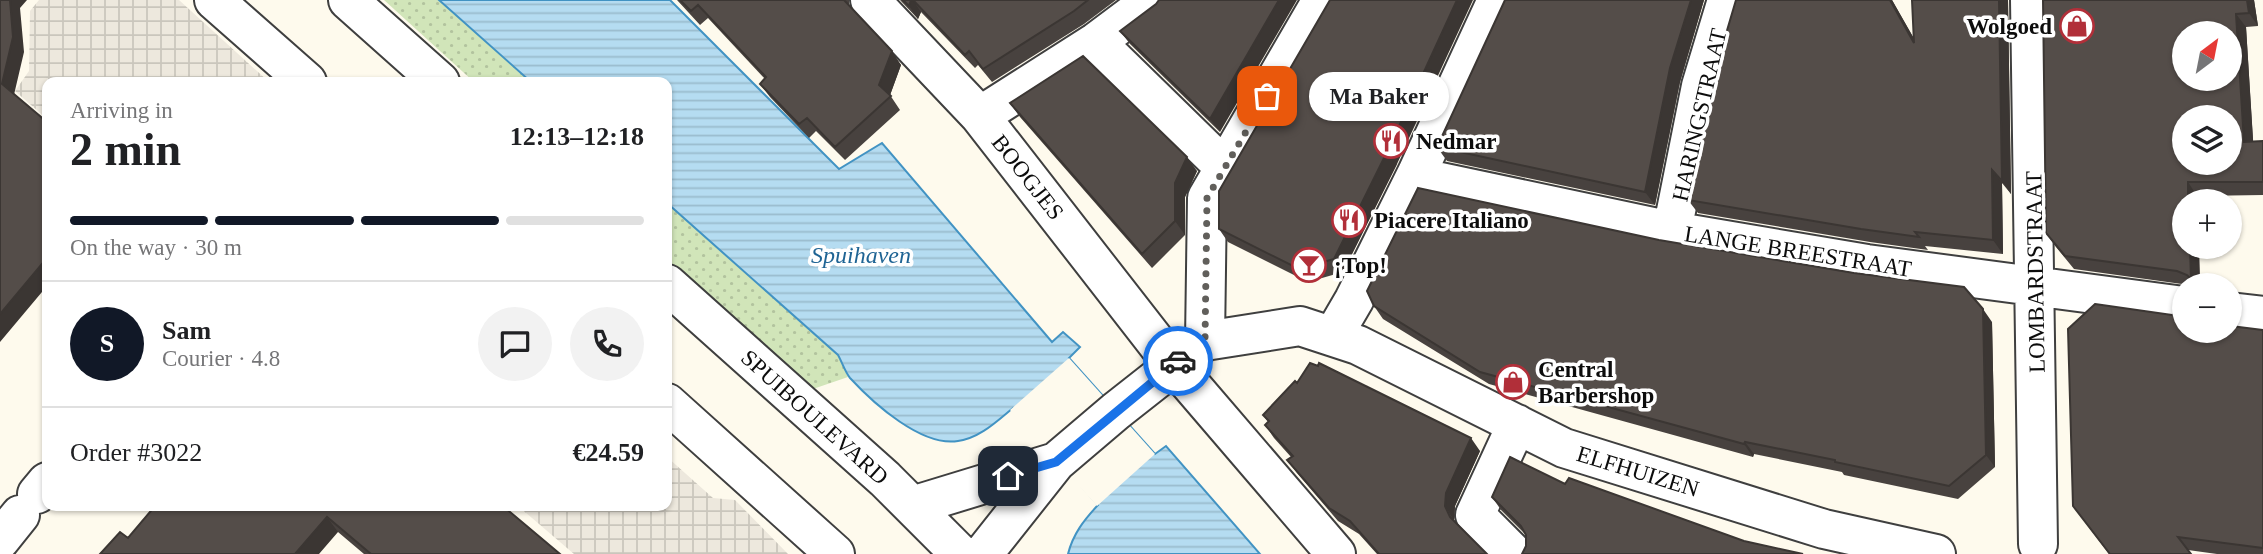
<!DOCTYPE html>
<meta charset="utf-8">
<style>
body{margin:0;font-family:"Times New Roman",serif;background:#f2f2f2;color:#202124;height:100vh;display:flex;flex-direction:column;font-size:26px;white-space:nowrap}
*{box-sizing:border-box;margin:0}
p{font-size:23px;color:#757577}
.icon{flex:none;width:38px;height:38px;fill:none;stroke:currentColor;stroke-width:2;stroke-linecap:round;stroke-linejoin:round}
.map{position:relative;flex:1;overflow:hidden}
.panel{position:absolute;left:42px;top:77px;width:630px;height:434px;display:flex;flex-direction:column;background:#fff;border-radius:14px;box-shadow:0 2px 5px #0004}
.panel>*{flex:none}
.needle{width:46px;rotate:32deg}
.fabs{position:absolute;left:2172px;top:21px;display:grid;gap:14px}
.fabs a{display:grid;place-items:center;width:70px;height:70px;border-radius:50%;background:#fff;box-shadow:0 2px 5px #0004;font-size:35px}
.pin{position:absolute;display:grid;place-items:center;width:60px;height:60px;color:#fff;margin:-30px;border-radius:14px;box-shadow:0 4px 10px #0006}
.courier{position:absolute;display:grid;place-items:center;width:70px;height:70px;margin:-35px;border:5px solid #1a73e8;border-radius:50%;background:#fff;color:#222;box-shadow:0 2px 9px #0007}
.bubble{position:absolute;height:49px;border-radius:24px;background:#fff;box-shadow:0 2px 5px #0004;font-size:23px;font-weight:700;line-height:49px;text-align:center}
.headline em{font-style:normal;font-weight:700}
.headline div{display:flex;flex-direction:column-reverse}
.headline{display:flex;align-items:center;justify-content:space-between;height:119px;padding:0 28px}
h1{font-size:46px;font-weight:700;line-height:52px}
.bar{display:grid;grid-template-columns:repeat(4,1fr);gap:10px 7px;align-content:center;height:84px;padding:0 28px}
.bar i{height:9px;border-radius:5px;background:#e0e0e0}
.bar .selected{background:#111827}
.bar p{grid-column:span 4}
.line{display:flex;align-items:center;gap:18px;padding:0 28px;border-top:2px solid #e0e0e0}
.line div{flex:1}
.round{display:grid;place-items:center;flex:none;width:74px;height:74px;border-radius:37px;background:#f2f2f2}
.map>svg:first-child{display:block}
.grass{fill:url(#grass-dots)}
.plaza{fill:url(#plaza-grid)}
.water{fill:url(#water-rules);stroke:#4293c3;stroke-width:2}
.pier{fill:#fefaed}
.lines{fill:none;stroke-linecap:round;stroke-linejoin:round}
.minor-casing{stroke:#3f3f3f;stroke-width:42}
.minor{stroke:#fff;stroke-width:38}
.wall{fill:#48423f}
.shaded-wall{fill:#3b3633}
.building{fill:#544d49;stroke:#3b3633;stroke-width:2;fill-rule:evenodd}
.done{stroke:#615f5b;stroke-width:7;stroke-dasharray:0 12.6}
.route{stroke:#1a73e8;stroke-width:9}
.labels{text-anchor:middle;stroke-width:7;stroke-linejoin:round;paint-order:stroke}
.poi-label{font-size:23px;font-weight:bold;fill:#0c0c0c;stroke:#fff;text-anchor:start}
.street-label{font-size:23px;fill:#0c0c0c;stroke:#fff}
.water-label{font-size:24px;font-style:italic;fill:#1f6494;stroke:#fff}
</style>
<div class="map">
<svg width="2263" height="554" viewBox="0 0 2263 554">
<defs>
<pattern id="grass-dots" width="8" height="8" patternUnits="userSpaceOnUse" patternTransform="scale(1.75)"><rect width="8" height="8" fill="#d1e5b9"/><path d="M2 2h.1M6 6h.1" fill="none" stroke="#b2c39e" stroke-width="1.8" stroke-linecap="round"/></pattern>
<pattern id="plaza-grid" width="8" height="8" patternUnits="userSpaceOnUse" patternTransform="scale(1.75)"><rect width="8" height="8" fill="#ede8dd"/><path d="M0 4h8M4 0v8" fill="none" stroke="#cac6bc"/></pattern>
<pattern id="water-rules" width="6" height="5" patternUnits="userSpaceOnUse" patternTransform="scale(1.75)"><rect width="6" height="5" fill="#b5dcf1"/><path d="M0 2.5h6" fill="none" stroke="#9abccd"/></pattern>
</defs>
<rect width="100%" height="100%" fill="#fefaed"/>
<path class="grass" d="M384,0h55l92,82h-57z
M667,203l171,152 10,22 -38,13 -143,-131z"/>
<path class="plaza" d="M39,0h140l90,82h-222v37l-32,-28 14,-20 1,-60z
M667,457l46,41 22,2 53,54h-214l-56,-48h149z"/>
<path class="water" d="M439,0h231l169,169 43,-26 170,199 11,-10 17,15 -11,11 86,96 11,-8 94,108h-192c5,-20 16,-34 30,-49l-85,-97c-16,13 -33,30 -55,33 -36,6 -84,-37 -108,-63 -5,-6 -8,-16 -12,-23l-171,-152v-121h-136z"/>
<path class="pier" d="M1069,358l86,96 -58,52 -87,-96z"/>
<g class="lines">
<g class="minor-casing">
<path id="minor" d="M214,0l93,82
M348,0l92,82
M870,0l110,116 193,248 163,190
M2030,0l8,544
M1096,42l129,126
M980,116l116,-74 56,-42
M1417,173l19,8 236,50 195,33 317,42
M1672,231l29,-145 26,-86
M667,284l218,195 75,75
M2230,312l33,4
M1333,336l21,-36 63,-127 80,-173
M1205,341l2,-143 115,-198
M667,403l168,151
M1056,462l60,-51 89,-70 95,-15 58,19 206,103 260,81 112,25
M37,494l10,-12
M912,506l144,-44 -73,92
M0,540l20,-25
M1514,554l-39,-39 42,-91"/>
</g>
<use href="#minor" class="minor"/>
</g>
<path class="wall" d="M677,0h172v6l52,59 -11,30 10,15 -55,50 -29,-29 -7,7 -39,-41 -10,-13 5,-5 -57,-61 -8,7z
M900,0h216l-32,24 -92,58 -14,-17 -3,3 -54,-56 -3,7z
M1505,0h199l-24,82 -25,123 -208,-44 -10,-14z
M1892,0l22,39 94,-39 3,194 -9,-11 1,71 -78,-8 3,4 -58,-8 -172,-29 -10,-13z
M2043,0h211l4,26 -12,1 7,114h10v54l-66,1 3,89h-11l-115,-16 -18,-22 -10,-14z
M1156,4l64,128 -90,-88 -10,-13z
M1010,103l187,68 -12,26v38l-33,33 -132,-151z
M1397,164l-54,108 -35,10 -80,-40 -9,-13z
M1374,306l618,16 3,145 -37,32 -114,-24 -2,-3 -88,-18 -1,3 -264,-73 -106,-65z
M2263,330v224h-46l-29,-4 3,4h-82l-36,-48 111,-175z
M1297,383l183,68 -25,55 -1,14 33,34h-110l-18,-20 -21,-13 -41,-48 -10,-13 4,-3 -17,-19 -9,-13 3,-3 -5,-7z
M1565,484l179,57 -218,5v-11l-25,-25 -9,-13z
M155,506h348l57,48h-196l-26,-22 -210,6z"/>
<path class="shaded-wall" d="M10,0h17l-7,8 4,44 -11,47 -11,-15z
M911,0h2l8,12 -3,7 -9,-13z
M1279,0h18l-77,132 -10,-13z
M1457,0h16l-76,164 -54,108 -9,-13z
M1691,0h13l-24,82 -25,123 -10,-13 25,-124z
M1890,0h2l32,56 -10,-13z
M1999,0h9l3,194 -9,-13z
M2247,0h7l4,26 -9,-13z
M2236,14l10,13 8,128 -10,-13z
M892,51l9,14 -12,33 -10,-13z
M1187,157l10,14 -12,26v38l-10,-14v-38z
M1992,170l10,13 1,71 -10,-14z
M2188,182l9,14v5h-9z
M2190,247h9l1,38h-5l-4,-6z
M47,258v28l-47,56v-28z
M1983,309l9,13 3,145 -9,-12z
M1471,438l9,13 -25,55 -1,14 6,10 -15,-24 1,-13z
M1745,442l9,12 -1,3 -9,-13z
M327,517l11,15 -19,22h-24z"/>
<path class="building" d="M0,0h10l3,37 -11,47 45,38v136l-47,56z
M680,0h164l48,51 -13,34 12,11 -56,51 -28,-29 -8,6 -39,-40 6,-7 -68,-72 -7,6z
M903,0h8l-2,6z
M913,0h175l-14,11 -91,58 -14,-18 -4,4z
M1159,0h120l-69,119 -90,-88 36,-27z
M1330,0h127l-69,150 -54,109 -35,10 -80,-40v-38z
M1505,0h186l-21,68 -25,124 -208,-45z
M1736,0h154l24,43 -2,-43h87l3,181 -10,-11 1,70 -78,-8 4,5 -58,-8 -173,-29 25,-122z
M2043,0h204l2,13 -13,1 8,128 19,-1v41h-75v19h-4v46h6l1,32 -4,-4 -10,-4 -112,-15 -19,-23zM2184,33h46v46h-46zM2184,117h46v46h-46z
M1083,56l104,101 -12,26v38l-33,33 -132,-151z
M1418,188l241,52 195,33 110,14 19,22 3,146 -37,31 -114,-24v-2l-90,-18 -1,2 -264,-72 -106,-66 -7,-15z
M2095,304l77,11 12,-3v19h46v-5l33,4v218l-85,-11 13,17h-81l-37,-48 -5,-177z
M1310,363l8,3 1,-3 152,75 -25,55 -1,13 5,11 37,37h-108l-29,-33 -21,-13 -42,-48 6,-4 -28,-31 4,-4 -6,-6 32,-34 2,2z
M1510,457l55,27 4,-6 175,63 59,13h-281l4,-8v-11l-5,-9 -29,-29z
M155,506h348l57,48h-189l-44,-37 -32,37h-195l20,-22 8,6z"/>
<g class="lines">
<path class="done" d="M1178,361l27,-20 2,-143 60,-102"/>
<path class="route" d="M1008,476l48,-14 122,-101"/>
</g>
<defs>
<g id="shop-ring" transform="scale(1.75)"><circle r="9.5" fill="#fff" stroke="#b12f39" stroke-width="1.5"/><path d="M-5-2.5h2.3a2.7 3.5 0 0 1 5.4 0H5L5.5 6h-11ZM-1.5-2.5h3a1.5 2.3 0 0 0-3 0Z" fill="#b12f39"/></g>
<g id="restaurant-ring" transform="scale(1.75)"><circle r="9.5" fill="#fff" stroke="#b12f39" stroke-width="1.5"/><path d="M-5-6h1v4h1v-4h1v4h1v-4h1v5L-1.5 .5V6h-2V.5L-5-1ZM5-6V6H3V1.5H1.5Q1.5-4 5-6Z" fill="#b12f39"/></g>
<g id="bar-ring" transform="scale(1.75)"><circle r="9.5" fill="#fff" stroke="#b12f39" stroke-width="1.5"/><path d="M-6-5H6L.8 .8V4.5H3.5V6h-7V4.5H-.8V.8Z" fill="#b12f39"/></g>
</defs>
<g fill-rule="evenodd">
<use href="#shop-ring" x="2077" y="26"/>
<use href="#restaurant-ring" x="1391" y="141"/>
<use href="#restaurant-ring" x="1349" y="220"/>
<use href="#bar-ring" x="1309" y="265"/>
<use href="#shop-ring" x="1513" y="382"/>
</g>
<g class="labels">
<g class="poi-label">
<text x="2052" y="34" text-anchor="end">Wolgoed</text>
<text x="1416" y="149">Nedmar</text>
<text x="1374" y="228">Piacere Italiano</text>
<text x="1334" y="273">¡Top!</text>
<text x="1538" y="377">Central<tspan x="1538" dy="26">Barbershop</tspan></text>
</g>
<g class="street-label">
<text transform="translate(1699 115) rotate(-77)" y="8">HARINGSTRAAT</text>
<text transform="translate(1028 177) rotate(52)" y="8">BOOGJES</text>
<text transform="translate(1798 251) rotate(9)" y="8">LANGE BREESTRAAT</text>
<text transform="translate(2035 272) rotate(-91)" y="8">LOMBARDSTRAAT</text>
<text transform="translate(815 417) rotate(42)" y="8">SPUIBOULEVARD</text>
<text transform="translate(1638 471) rotate(17)" y="8">ELFHUIZEN</text>
</g>
<g class="water-label">
<text x="861" y="263">Spuihaven</text>
</g>
</g>
</svg>
<div class="fabs">
<a><svg class="needle" viewBox="-14 -14 28 28"><path d="M0-13l5 13h-10z" fill="#e53935"/><path d="M0 13l5-13h-10z" fill="#757577"/></svg></a>
<a><svg class="icon" aria-label="layers" viewBox="0 0 24 24"><path d="M12 4l9 5-9 5-9-5zM3 14l9 5 9-5"/></svg></a>
<a>+</a>
<a>−</a>
</div>
<div class="pin" style="left:1267px;top:96px;background:#ea580c"><svg class="icon" aria-label="bag" viewBox="0 0 24 24"><path d="M5 8h14l-1 12H6zM9 8a3 3 0 0 1 6 0"/></svg></div>
<div class="pin" style="left:1008px;top:476px;background:#1f2937"><svg class="icon" aria-label="home" viewBox="0 0 24 24"><path d="M3 11l9-7 9 7M6 9v11h12V9"/></svg></div>
<div class="courier" style="left:1178px;top:361px"><svg class="icon" aria-label="car" viewBox="0 0 24 24"><path d="M5 17H2v-5l4-1 3-4h7l3 4 3 1v5h-3M9 17h6M6 11h13"/><circle cx="7" cy="17" r="2"/><circle cx="17" cy="17" r="2"/></svg></div>
<div class="bubble" style="left:1309px;top:72px;width:140px">Ma Baker</div>
<section class="panel">
<div class="headline"><div><h1>2 min</h1><p>Arriving in</p></div><em>12:13–12:18</em></div>
<div class="bar"><i class="selected"></i><i class="selected"></i><i class="selected"></i><i></i><p>On the way · 30 m</p></div>
<div class="line" style="height:126px"><b class="round" style="background:#111827;color:#fff">S</b><div><b>Sam</b><p>Courier · 4.8</p></div><a class="round"><svg class="icon" aria-label="chat" viewBox="0 0 24 24"><path d="M4 5h16v11H9l-5 4z"/></svg></a><a class="round"><svg class="icon" aria-label="phone" viewBox="0 0 24 24"><path d="M5 4h4l2 5-3 2q2 4 5 5l2-3 5 2v4C11 20 4 13 5 4z"/></svg></a></div>
<div class="line" style="height:91px"><div>Order #3022</div><b>€24.59</b></div>
</section>
</div>
